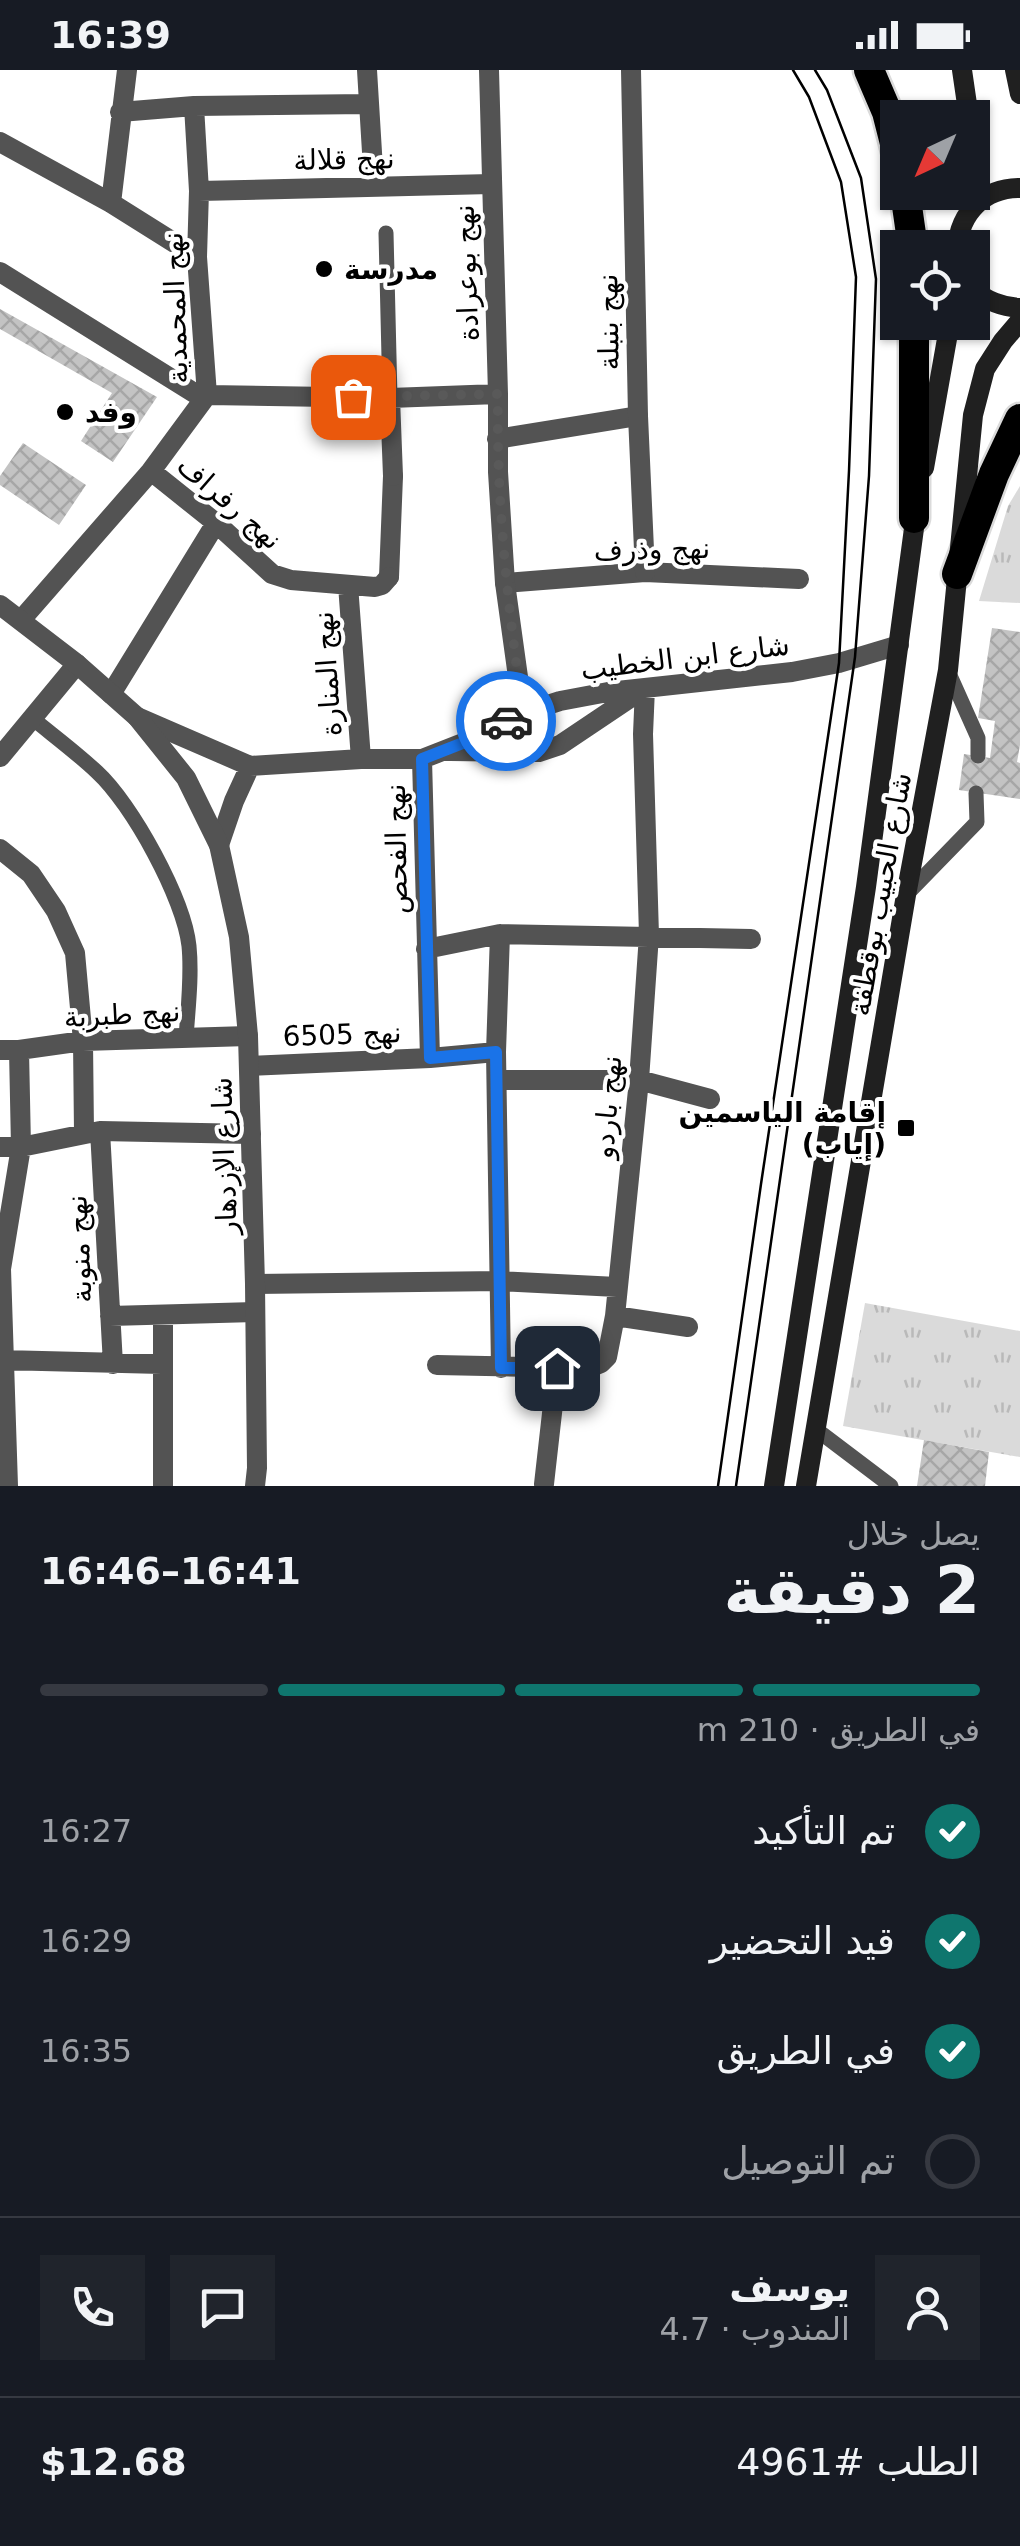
<!DOCTYPE html>
<html lang="ar">
<meta charset="utf-8">
<style>
body{margin:0;font-family:"DejaVu Sans",Cairo,sans-serif;background:#20242c;color:#f1f3f6;direction:rtl;height:100vh;display:flex;flex-direction:column;font-size:38px;white-space:nowrap}
*{box-sizing:border-box;margin:0}
p{font-size:32px;color:#9ea1a6}
.icon{flex:none;width:55px;height:55px;fill:none;stroke:currentColor;stroke-width:2;stroke-linecap:round;stroke-linejoin:round}
.map{position:relative;height:1416px;overflow:hidden;direction:ltr}
.drawer{display:flex;flex-direction:column;background:#171b24;flex:1}
.drawer>*{flex:none}
.needle{width:65px;rotate:224deg}
.buttons{position:absolute;left:880px;top:30px;display:grid;gap:20px}
.buttons a{display:grid;place-items:center;width:110px;height:110px;border-radius:0px;background:#171b24;box-shadow:0 2px 8px #0004;font-size:50px}
.pin{position:absolute;display:grid;place-items:center;width:85px;height:85px;color:#fff;margin:-42px;border-radius:20px;box-shadow:0 5px 15px #0006}
.courier{position:absolute;display:grid;place-items:center;width:100px;height:100px;margin:-50px;border:8px solid #1a73e8;border-radius:50%;background:#fff;color:#222;box-shadow:0 2px 12px #0007}
.headline em{font-style:normal;font-weight:600}
.headline div{display:flex;flex-direction:column-reverse}
.headline{display:flex;align-items:center;justify-content:space-between;height:170px;padding:0 40px}
h1{font-size:65px;font-weight:600;line-height:75px}
.bar{display:grid;grid-template-columns:repeat(4,1fr);gap:15px 10px;align-content:center;height:120px;padding:0 40px}
.bar i{height:12px;border-radius:8px;background:#363941}
.bar .active{background:#0f766e}
.bar p{grid-column:span 4}
.line{display:flex;align-items:center;gap:25px;padding:0 40px;border-top:2px solid #363941}
.line div{flex:1}
.round{display:grid;place-items:center;flex:none;width:105px;height:105px;border-radius:0px;background:#20242c}
ol{padding:0 40px;list-style:none}
li{display:flex;align-items:center;gap:30px;height:110px}
li p{margin-inline-start:auto}
li .icon{padding:10px;border-radius:50%;background:#0f766e;color:#fff;stroke-width:4}
li:last-child{color:#9ea1a6}
li i{width:55px;height:55px;border:5px solid #363941;border-radius:50%}
.status{display:flex;justify-content:space-between;align-items:center;height:70px;padding:0 50px;background:#171b24;direction:ltr}
.status svg{height:28px;fill:currentColor}
.map>svg:first-child{display:block}
.grass{fill:url(#grass-tufts)}
.building{fill:url(#building-cross-hatch)}
.lines{fill:none;stroke-linecap:round;stroke-linejoin:round}
.motorway-casing{stroke:#dbdbdb;stroke-width:35}
.service{stroke:#535353;stroke-width:15}
.pedestrian{stroke:#535353;stroke-width:20}
.minor{stroke:#535353;stroke-width:20}
.tertiary{stroke:#535353;stroke-width:20}
.secondary{stroke:#202020;stroke-width:20}
.motorway{stroke:#000;stroke-width:30}
.tram{stroke:#000;stroke-width:2.5}
.done{stroke:#595959;stroke-width:10;stroke-dasharray:0 18}
.route{stroke:#1a73e8;stroke-width:12}
.poi-dot{fill:#000;stroke:#fff;stroke-width:4}
.labels{text-anchor:middle;stroke-width:8;stroke-linejoin:round;paint-order:stroke}
.street-label{font-size:28px;fill:#000;stroke:#fff}
.poi-label{font-size:28px;font-weight:bold;fill:#000;stroke:#fff;text-anchor:start}
</style>
<div class="status"><b>16:39</b><svg viewBox="0 0 49 12"><path d="M0 12V9h3v3zM5 12V6h3v6zM10 12V3h3v9zM15 12V0h3v12zM26 1h20v11H26zM47 4h2v5h-2z"/></svg></div>
<div class="map">
<svg width="1020" height="1416" viewBox="0 0 1020 1416">
<defs>
<pattern id="grass-tufts" width="24" height="20" patternUnits="userSpaceOnUse" patternTransform="scale(2.5)"><rect width="24" height="20" fill="#dadada"/><path d="M3 7l-1-3M5 7V3M7 7l1-3M15 17l-1-3M17 17v-4M19 17l1-3" fill="none" stroke="#b9b9b9"/></pattern>
<pattern id="building-cross-hatch" width="8" height="8" patternUnits="userSpaceOnUse" patternTransform="scale(2.5)"><rect width="8" height="8" fill="#c3c3c3"/><path d="M0 0l8 8M0 8l8-8" fill="none" stroke="#a6a6a6"/></pattern>
</defs>
<rect width="100%" height="100%" fill="#fff"/>
<path class="grass" d="M1020,416v117l-41,-2 29,-95z
M865,1233l155,28v126l-177,-31z"/>
<path class="building" d="M0,239l157,88 -44,65 -32,-21 31,-48 -112,-64z
M23,373l63,42 -27,40 -59,-40v-9z
M992,558l28,4v113l-3,17 3,1v36l-61,-9 5,-36 26,4 5,-37 -17,-3z
M924,1370l65,12 -4,34h-68z"/>
<g class="lines">
<g class="motorway-casing">
<path id="motorway" d="M869,0l18,42 11,43
M905,122l8,56
M914,252v196
M957,504l37,-100 26,-55"/>
</g>
<path class="service" d="M386,163l4,165
M948,601l30,67v18
M32,648c22,18 45,35 65,54 35,32 87,127 92,174 3,30 -1,62 -3,92
M906,825l71,-73 -1,-29
M817,1360l74,56"/>
<path class="pedestrian" d="M497,369l141,-23
M389,507l4,-101
M505,513l140,-11 154,7"/>
<path class="minor" d="M367,0l7,115
M489,0l9,324v78l7,111 18,130
M631,0l7,346 7,156
M120,42l74,-6 174,-2
M0,72l111,61 86,54
M199,121l292,-7
M111,133l16,-133
M0,202l204,127
M207,325l183,3 108,-4
M390,328l3,78
M151,401l65,52 56,51 19,6 84,7 7,-2 7,-8
M348,515l13,174
M21,550l130,-149 56,-76 -10,-138 2,-66 -5,-85
M111,624l105,-171
M137,647l113,49 111,-7h61l46,-18 55,-28 37,-12 48,-9 184,-20 47,-9 60,-18
M450,681l89,1 21,-7 79,-53
M0,687l77,-93
M422,689l8,299
M219,775l15,-44 16,-35
M0,779l31,25 25,37 19,42 8,88 1,92
M500,864l-4,118 5,316
M426,879l74,-15 251,5
M0,980h19l64,-9 165,-5
M249,996l181,-8 66,-6
M497,1010h142l71,19
M100,1061l13,233
M0,1077h21l79,-16 151,3
M255,1214l245,-3 117,6
M110,1246l145,-4
M163,1246v170
M615,1246l73,11
M2,1290l160,4
M437,1295l152,3 12,-5 6,-6 8,-41 24,-236 10,-145 -6,-201 2,-46
M544,1414l13,-115
M8,1416l-7,-217 20,-122 -2,-97"/>
<path class="tertiary" d="M0,535l77,59 60,53 49,61 33,67 20,92 9,99 7,248 2,184 -2,18"/>
<path class="secondary" d="M962,0l7,48
M1015,0l5,24
M972,73l8,56
M957,178c3,-36 27,-60 63,-60
M972,219c15,12 29,18 48,19
M924,398l26,-146
M774,1416l92,-599 51,-381
M806,1416l100,-591 42,-225 25,-255 12,-46 18,-28 17,-20"/>
<use href="#motorway" class="motorway"/>
<path class="tram" d="M718,1416l43,-302 78,-521 10,-192 7,-194 -15,-95 -32,-85 -16,-27
M736,1416l119,-829 14,-181 7,-197 -15,-101 -34,-88 -12,-20"/>
</g>
<g class="lines">
<path class="done" d="M353,327l145,-3c-2,107 10,213 25,319l-17,8"/>
<path class="route" d="M506,651l-38,20 -46,18 8,299 66,-6 5,316h56"/>
</g>
<g class="poi-dot">
<circle cx="324" cy="199" r="10"/>
<circle cx="65" cy="342" r="10"/>
<rect x="896" y="1048" width="20" height="20" rx="5"/>
</g>
<g class="labels">
<g class="street-label">
<text transform="translate(344 89) rotate(-1)" y="10">نهج قلالة</text>
<text transform="translate(466 203) rotate(-92)" y="10">نهج بوعرادة</text>
<text transform="translate(175 238) rotate(-92)" y="10">نهج المحمدية</text>
<text transform="translate(608 252) rotate(-91)" y="10">نهج بنبلة</text>
<text transform="translate(230 432) rotate(41)" y="10">نهج رفراف</text>
<text transform="translate(652 479) rotate(-1)" y="10">نهج وذرف</text>
<text transform="translate(685 587) rotate(-7)" y="10">شارع ابن الخطيب</text>
<text transform="translate(327 604) rotate(-94)" y="10">نهج المنارة</text>
<text transform="translate(396 779) rotate(-91)" y="10">نهج الفحص</text>
<text transform="translate(880 824) rotate(-80)" y="10">شارع الحبيب بوقطفة</text>
<text transform="translate(122 944) rotate(-3)" y="10">نهج طبربة</text>
<text transform="translate(342 964) rotate(-2)" y="10">نهج 6505</text>
<text transform="translate(607 1037) rotate(-85)" y="10">نهج باردو</text>
<text transform="translate(224 1086) rotate(-92)" y="10">شارع الإزدهار</text>
<text transform="translate(79 1179) rotate(-93)" y="10">نهج منوبة</text>
</g>
<g class="poi-label">
<text x="344" y="209">مدرسة</text>
<text x="85" y="352">وفد</text>
<text x="886" y="1052" text-anchor="end">إقامة الياسمين<tspan x="886" dy="32">(إياب)</tspan></text>
</g>
</g>
</svg>
<div class="buttons">
<a><svg class="needle" viewBox="-14 -14 28 28"><path d="M0-13l5 13h-10z" fill="#e53935"/><path d="M0 13l5-13h-10z" fill="#9ea1a6"/></svg></a>
<a><svg class="icon" aria-label="locate" viewBox="0 0 24 24"><circle cx="12" cy="12" r="6"/><path d="M12 2v4M12 18v4M2 12h4M18 12h4"/></svg></a>
</div>
<div class="pin" style="left:353px;top:327px;background:#ea580c"><svg class="icon" aria-label="bag" viewBox="0 0 24 24"><path d="M5 8h14l-1 12H6zM9 8a3 3 0 0 1 6 0"/></svg></div>
<div class="pin" style="left:557px;top:1298px;background:#1f2937"><svg class="icon" aria-label="home" viewBox="0 0 24 24"><path d="M3 11l9-7 9 7M6 9v11h12V9"/></svg></div>
<div class="courier" style="left:506px;top:651px"><svg class="icon" aria-label="car" viewBox="0 0 24 24"><path d="M5 17H2v-5l4-1 3-4h7l3 4 3 1v5h-3M9 17h6M6 11h13"/><circle cx="7" cy="17" r="2"/><circle cx="17" cy="17" r="2"/></svg></div>
</div>
<section class="drawer">
<div class="headline"><div><h1>2 دقيقة</h1><p>يصل خلال</p></div><em>16:41–16:46</em></div>
<div class="bar"><i class="active"></i><i class="active"></i><i class="active"></i><i></i><p>في الطريق · 210 m</p></div>
<ol>
<li><svg class="icon" aria-label="check" viewBox="0 0 24 24"><path d="M5 12l5 5 9-10"/></svg>تم التأكيد<p>16:27</p></li>
<li><svg class="icon" aria-label="check" viewBox="0 0 24 24"><path d="M5 12l5 5 9-10"/></svg>قيد التحضير<p>16:29</p></li>
<li><svg class="icon" aria-label="check" viewBox="0 0 24 24"><path d="M5 12l5 5 9-10"/></svg>في الطريق<p>16:35</p></li>
<li><i></i>تم التوصيل</li>
</ol>
<div class="line" style="height:180px"><a class="round"><svg class="icon" aria-label="person" viewBox="0 0 24 24"><circle cx="12" cy="8" r="4"/><path d="M4 21q1-7 8-7t8 7"/></svg></a><div><b>يوسف</b><p>المندوب · 4.7</p></div><a class="round"><svg class="icon" aria-label="chat" viewBox="0 0 24 24"><path d="M4 5h16v11H9l-5 4z"/></svg></a><a class="round"><svg class="icon" aria-label="phone" viewBox="0 0 24 24"><path d="M5 4h4l2 5-3 2q2 4 5 5l2-3 5 2v4C11 20 4 13 5 4z"/></svg></a></div>
<div class="line" style="height:130px"><div>الطلب #4961</div><b>$12.68</b></div>
</section>
